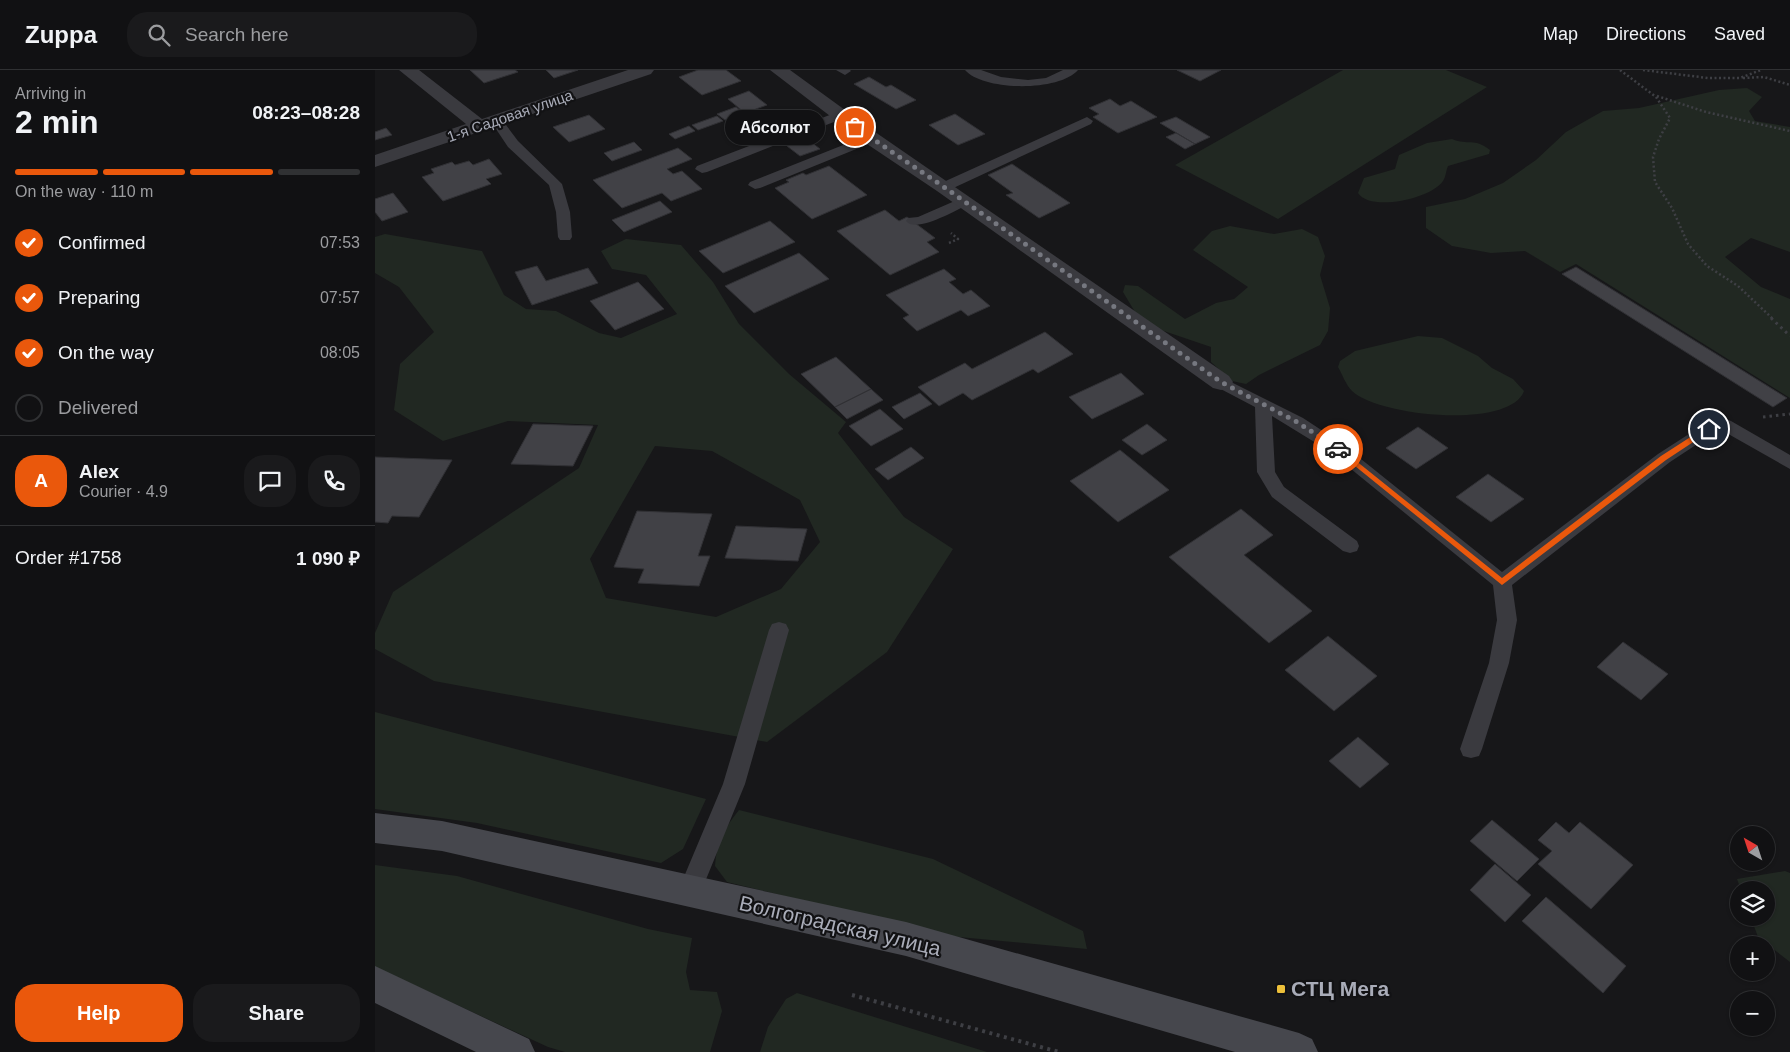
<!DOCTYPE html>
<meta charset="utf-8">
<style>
body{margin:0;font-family:Arial,sans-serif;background:#1a1a1c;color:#f1f3f6;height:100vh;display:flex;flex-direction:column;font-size:19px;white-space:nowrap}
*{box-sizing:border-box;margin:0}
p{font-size:16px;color:#9c9da0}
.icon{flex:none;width:28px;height:28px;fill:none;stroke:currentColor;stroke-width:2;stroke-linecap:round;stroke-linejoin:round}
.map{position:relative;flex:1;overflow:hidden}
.sheet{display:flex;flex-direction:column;background:#111113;width:375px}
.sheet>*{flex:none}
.needle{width:32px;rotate:321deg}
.controls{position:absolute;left:1355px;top:756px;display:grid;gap:10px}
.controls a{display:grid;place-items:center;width:45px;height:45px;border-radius:50%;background:#111113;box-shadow:0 1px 4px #0004,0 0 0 1px #303133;font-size:25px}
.pin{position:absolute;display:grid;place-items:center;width:42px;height:42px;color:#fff;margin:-21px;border:2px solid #fff;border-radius:50%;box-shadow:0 1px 5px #0007}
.courier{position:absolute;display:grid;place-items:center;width:50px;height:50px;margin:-25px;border:4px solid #ea580c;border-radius:50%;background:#fff;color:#222;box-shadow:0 1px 6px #0007}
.bubble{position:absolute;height:35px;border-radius:18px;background:#111113;box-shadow:0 1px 4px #0004,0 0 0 1px #303133;font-size:16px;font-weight:700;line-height:35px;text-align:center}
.headline em{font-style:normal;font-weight:700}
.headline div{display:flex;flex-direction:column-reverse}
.headline{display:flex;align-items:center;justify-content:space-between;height:85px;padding:0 15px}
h1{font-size:32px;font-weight:700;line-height:38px}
.bar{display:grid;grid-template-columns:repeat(4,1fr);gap:8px 5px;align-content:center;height:60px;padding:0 15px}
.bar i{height:6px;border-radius:4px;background:#303133}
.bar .current{background:#ea580c}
.bar p{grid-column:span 4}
.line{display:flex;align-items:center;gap:12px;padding:0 15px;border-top:1px solid #303133}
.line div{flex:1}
.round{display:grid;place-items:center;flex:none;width:52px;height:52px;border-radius:20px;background:#1a1a1c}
ol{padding:0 15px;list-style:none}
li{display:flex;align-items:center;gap:15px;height:55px}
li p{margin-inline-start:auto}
li .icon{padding:5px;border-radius:50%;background:#ea580c;color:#fff;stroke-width:4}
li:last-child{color:#9c9da0}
li i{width:28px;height:28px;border:2px solid #303133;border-radius:50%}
.primary-button{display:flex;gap:10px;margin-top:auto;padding:10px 15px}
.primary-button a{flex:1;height:58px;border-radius:20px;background:#ea580c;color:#fff;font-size:20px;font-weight:700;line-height:58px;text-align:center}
.primary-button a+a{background:#1a1a1c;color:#f1f3f6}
header{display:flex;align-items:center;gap:30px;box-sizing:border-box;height:70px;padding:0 25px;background:#111113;border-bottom:1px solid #303133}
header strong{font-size:24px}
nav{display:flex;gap:28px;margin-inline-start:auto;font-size:18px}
.search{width:350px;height:45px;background:#1a1a1c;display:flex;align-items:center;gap:12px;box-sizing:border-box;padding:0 18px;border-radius:20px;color:#9c9da0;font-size:19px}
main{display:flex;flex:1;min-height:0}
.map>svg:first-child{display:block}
.green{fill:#212822;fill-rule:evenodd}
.building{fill:#414146;stroke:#313135}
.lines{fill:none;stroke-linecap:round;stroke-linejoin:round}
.path-far2{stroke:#3e3f44;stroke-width:2.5;stroke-dasharray:2 2.5;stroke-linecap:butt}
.path-far1{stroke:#3e3f44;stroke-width:3;stroke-dasharray:2.5 4;stroke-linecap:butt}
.path{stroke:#3e3f44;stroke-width:4;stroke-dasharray:3 4.5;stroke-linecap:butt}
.lane{fill:#3a3a3f;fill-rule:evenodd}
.street{fill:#3a3a3f;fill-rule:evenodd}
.secondary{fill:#46474d;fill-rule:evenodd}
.route{fill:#ea580c}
.done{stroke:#767880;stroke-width:5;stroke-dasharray:0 9}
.poi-dot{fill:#edc03a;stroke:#121214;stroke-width:2}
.labels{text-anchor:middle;stroke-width:4.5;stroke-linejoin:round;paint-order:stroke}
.far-street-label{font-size:15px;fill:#a9acb8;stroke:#121214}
.near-street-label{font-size:21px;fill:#a9acb8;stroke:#121214}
.near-poi-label{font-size:21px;font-weight:bold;fill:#a9acb8;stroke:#121214;text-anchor:start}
</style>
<header>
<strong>Zuppa</strong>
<div class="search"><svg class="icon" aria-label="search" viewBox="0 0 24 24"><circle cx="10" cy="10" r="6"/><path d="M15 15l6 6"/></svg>Search here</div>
<nav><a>Map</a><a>Directions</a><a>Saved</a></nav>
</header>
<main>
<section class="sheet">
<div class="headline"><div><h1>2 min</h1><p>Arriving in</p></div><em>08:23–08:28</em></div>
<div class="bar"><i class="current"></i><i class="current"></i><i class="current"></i><i></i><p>On the way · 110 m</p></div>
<ol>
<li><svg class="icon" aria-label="check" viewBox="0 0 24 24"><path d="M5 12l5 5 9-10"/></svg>Confirmed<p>07:53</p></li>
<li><svg class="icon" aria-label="check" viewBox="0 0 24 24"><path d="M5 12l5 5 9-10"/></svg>Preparing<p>07:57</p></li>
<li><svg class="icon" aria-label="check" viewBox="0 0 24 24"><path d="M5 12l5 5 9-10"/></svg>On the way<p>08:05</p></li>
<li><i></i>Delivered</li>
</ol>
<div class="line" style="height:90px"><b class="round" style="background:#ea580c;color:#fff">A</b><div><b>Alex</b><p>Courier · 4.9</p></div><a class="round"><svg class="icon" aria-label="chat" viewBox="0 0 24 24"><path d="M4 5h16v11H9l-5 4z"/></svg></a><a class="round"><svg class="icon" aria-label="phone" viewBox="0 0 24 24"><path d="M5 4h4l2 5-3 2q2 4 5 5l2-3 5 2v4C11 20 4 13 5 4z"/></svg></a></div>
<div class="line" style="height:65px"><div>Order #1758</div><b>1 090 ₽</b></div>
<div class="primary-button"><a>Help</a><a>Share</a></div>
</section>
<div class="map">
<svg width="1415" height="982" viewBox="0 0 1415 982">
<rect width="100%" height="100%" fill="#171719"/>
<path class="green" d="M968,0h103l41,17 -209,132 -103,-54z
M1372,18l15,9 -13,14 6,10 35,6v125l-39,-14 -26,19 36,30 29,12v99l-214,-134 -16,8 -35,-21 -34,2 -39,-7 -26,-18v-21l39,-8 38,-16 33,-23 30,-28 37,-21 36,-3 80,-18z
M1077,69c17,7 21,-2 38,11l-1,4 -41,12c-2,4 -2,11 -5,15 -12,18 -73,31 -85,12l6,-15 31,-9 4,-14 28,-12z
M855,156l44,8 28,-5 16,8 7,19 -5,19 10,33 -2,23 -8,14 -61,30 -13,9 -14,-3 -21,-19v-15l-53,-18 -23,-17 -12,-20 2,-7 13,1 47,33 31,-16 18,-4 14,-12 -55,-37 19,-19z
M10,164l97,17 22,44 22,14 30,2 43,22 22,5 56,-24 -31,-39 -34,-6 -11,-18 25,-12 55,6 32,37 26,42 50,50 57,48 -8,11 66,84 49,32 -66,103 -120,90 -333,-61 -59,-32v-16l18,-41 186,-124 19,-43 -90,-4 -65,20 -49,-31 6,-46 34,-32 -35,-45 -24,-14v-36zM280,376l57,5 88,49 20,42 -39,47 -65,28 -110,-19 -16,-39z
M1043,266l24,2 36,18 14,12 21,11 11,12c-14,39 -147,25 -172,0 -6,-6 -10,-17 -14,-24l2,-6 15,-10z
M0,642l331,87 -23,50 -22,14 -184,-40 -102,-14z
M364,740l194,49 150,72 4,18 -139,-13 -221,-54 -12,-16c1,-22 10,-39 24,-56z
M0,795l82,11 191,53 44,9 -6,34 4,18 27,2 5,19 -12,41h-145l-17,-5 -173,-80z
M1410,801l5,2v89l-32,-25 -7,-19h15v-28h-25l-4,-11z
M422,923l190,59h-227l8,-25 18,-28z"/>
<path class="building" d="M95,0h45l3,2 -34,11z
M171,0h32l-24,8z
M323,0h28l15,11 -39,14 -23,-18z
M802,0h44l-21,11z
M494,7l17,10 5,-2 25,15 -20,9 -42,-25z
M374,21l18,14 -22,8 -17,-14z
M735,29l10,7 11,-5 26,16 -39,16 -25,-16 6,-3 -10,-6z
M361,37l8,6 -19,7 -8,-6z
M580,44l30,20 -27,11 -29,-20z
M214,45l16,14 -36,13 -16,-15z
M342,46l6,5 -25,9 -6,-5z
M801,47l34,20 -15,7 -35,-21z
M314,56l6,5 -20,8 -6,-5z
M11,58l6,7 -17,5v-8z
M801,63l19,11 -10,5 -19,-12z
M431,68l14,11 -20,7 -13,-10z
M259,72l8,8 -30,11 -8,-8z
M303,78l14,11 -25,10 6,5 9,-3 20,18 -31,12 -9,-8 -40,15 -29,-28z
M114,89l13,15 -16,5 5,5 -48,17 -21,-24 12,-4 -3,-4 21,-7 3,3 14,-4 4,4z
M637,94l58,39 -31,15 -33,-23 7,-2 -25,-18z
M454,96l38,29 -55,24 -37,-31 14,-6 -3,-2 17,-7 3,2z
M18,123l15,19 -26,9 -7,-9v-13z
M285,131l12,11 -48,20 -12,-12z
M510,140l14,11 8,-4 28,21 -8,4 12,10 -49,23 -53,-44z
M395,151l25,21 -72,31 -24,-22z
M424,183l30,26 -75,34 -29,-27z
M162,196l9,15 42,-13 10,15 -66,22 -17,-33z
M1201,197l211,131 -14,9 -211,-133z
M569,199l12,10 -7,3 14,12 8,-4 19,16 -22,10 -7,-6 -44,21 -14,-13 6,-3 -23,-20z
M263,212l26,27 -49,21 -25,-29z
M670,262l28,22 -35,19 -5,-4 -61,31 -9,-7 -24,13 -21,-19 47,-24 7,6z
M461,287l35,32 -36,18 -34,-33z
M746,303l23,21 -52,25 -23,-22z
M496,319l12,11 -36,19 -12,-12z
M545,323l12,11 -28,15 -12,-12z
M505,339l23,20 -32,17 -22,-20z
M158,354l60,2 -20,40 -62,-2z
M772,354l20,16 -25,15 -20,-15z
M1043,357l30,21 -32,21 -30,-21z
M536,377l13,11 -36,22 -13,-11z
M745,380l49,40 -51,32 -48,-41z
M0,387l77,3 -33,57 -27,-1 -4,7 -13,-1z
M1113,404l36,25 -33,23 -35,-25z
M866,439l32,26 -29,20 68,56 -43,32 -100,-86z
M262,441l75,3 -14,42h12l-11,30 -61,-3 6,-14 -30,-2z
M361,456l71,3 -9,32 -73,-3z
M953,566l49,40 -43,35 -49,-41z
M1248,572l45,32 -27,26 -44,-33z
M983,667l31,27 -29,24 -31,-27z
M1117,750l47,39 -22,22 -47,-40z
M1181,752l13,11 11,-11 53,43 -42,44 -53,-45 14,-13 -14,-11z
M1120,794l36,31 -26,27 -35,-32z
M1171,827l80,69 -23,27 -81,-72z"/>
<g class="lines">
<path class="path-far2" d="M1245,0l36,27 14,21 -11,21 -6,18 2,25 17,26 16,36 19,22 31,20 35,33
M1268,0l65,8h32l21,-8
M1368,8l21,-1 26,8
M1282,26l49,16 84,19
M574,173l9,-4 -7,-6"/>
<path class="path-far1" d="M1396,248l19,18
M1388,347l27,-3"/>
<path class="path" d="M477,925l207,57"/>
<path class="lane" d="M461,0h14l1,1 -6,4z
M590,0h16l20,7 27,3 18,-2 17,-8h15c-19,22 -95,21 -113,0z
M465,41l4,1 2,3 -2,3 -137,54 -5,1 -7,-4 2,-3z
M121,46l4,1 18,24 44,43 8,28 2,25 -2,3h-10l-2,-3 -2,-25 -7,-27 -41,-38 -18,-27z
M712,47l6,4 -2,3 -142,66 -5,1 -7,-4 2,-3z
M496,64l6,4 -1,3 -116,47 -5,1 -7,-4 2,-3z
M589,127l5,1 2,3 -2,3c-13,6 -53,30 -63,17l2,-3 10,-1z
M846,307l82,41 38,25 161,129 156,-118 45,-29 22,-6 6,2 59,34v14l-67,-38 -9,2 -44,29 -158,123 5,35 -8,43 -27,86 -3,7 -8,2 -8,-2 -3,-7 29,-86 8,-43 -4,-35 -164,-134 -57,-35 3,56 9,15 73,54 2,5 -2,5 -7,2 -7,-2 -71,-54 -15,-25 -2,-65 -40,-21 -2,-4 2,-4z
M404,552l7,2 3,6 -44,154 -47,115 -8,3 -8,-3 -4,-8 45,-107 46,-154 3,-6z"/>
<path class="street" d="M24,0h20l63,49 146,-49h26l-3,4 -276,93v-12l91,-31z
M395,0h20l88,64 351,242 4,6 -4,6 -8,2 -8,-2 -276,-197 -73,-49z"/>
<path class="secondary" d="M0,743l67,8 464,101 393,111 13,6 6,13h-83l-329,-96 -464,-105 -67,-8z
M0,896l154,73 6,13h-59l-101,-49z"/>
</g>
<path class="route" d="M1331,357l7,2 -47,31 -164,125 -168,-136 6,-1 162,130 159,-122z"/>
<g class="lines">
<path class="done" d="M480,57l89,60 277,195 76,40 41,27"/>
</g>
<rect class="poi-dot" x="901" y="914" width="10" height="10" rx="2.5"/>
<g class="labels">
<g class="far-street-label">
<text transform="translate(135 46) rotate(-19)" y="5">1-я Садовая улица</text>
</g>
<g class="near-street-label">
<text transform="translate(465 856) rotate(13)" y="7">Волгоградская улица</text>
</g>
<g class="near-poi-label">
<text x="916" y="926">СТЦ Мега</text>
</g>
</g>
</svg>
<div class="controls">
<a><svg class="needle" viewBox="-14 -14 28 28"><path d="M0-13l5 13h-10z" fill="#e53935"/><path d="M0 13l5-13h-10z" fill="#9c9da0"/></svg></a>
<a><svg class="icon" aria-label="layers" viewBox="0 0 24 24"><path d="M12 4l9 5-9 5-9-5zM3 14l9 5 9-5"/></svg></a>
<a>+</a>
<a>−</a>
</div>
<div class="pin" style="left:480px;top:57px;background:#ea580c"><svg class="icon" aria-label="bag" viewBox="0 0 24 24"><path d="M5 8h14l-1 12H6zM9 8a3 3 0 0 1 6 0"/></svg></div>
<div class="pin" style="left:1334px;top:359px;background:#1f2937"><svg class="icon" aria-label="home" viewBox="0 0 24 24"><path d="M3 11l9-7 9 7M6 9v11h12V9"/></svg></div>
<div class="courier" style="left:963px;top:379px"><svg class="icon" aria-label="car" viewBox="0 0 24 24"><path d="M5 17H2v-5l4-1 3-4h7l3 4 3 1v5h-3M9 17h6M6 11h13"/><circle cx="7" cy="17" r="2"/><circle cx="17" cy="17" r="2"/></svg></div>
<div class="bubble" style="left:350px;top:40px;width:100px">Абсолют</div>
</div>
</main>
